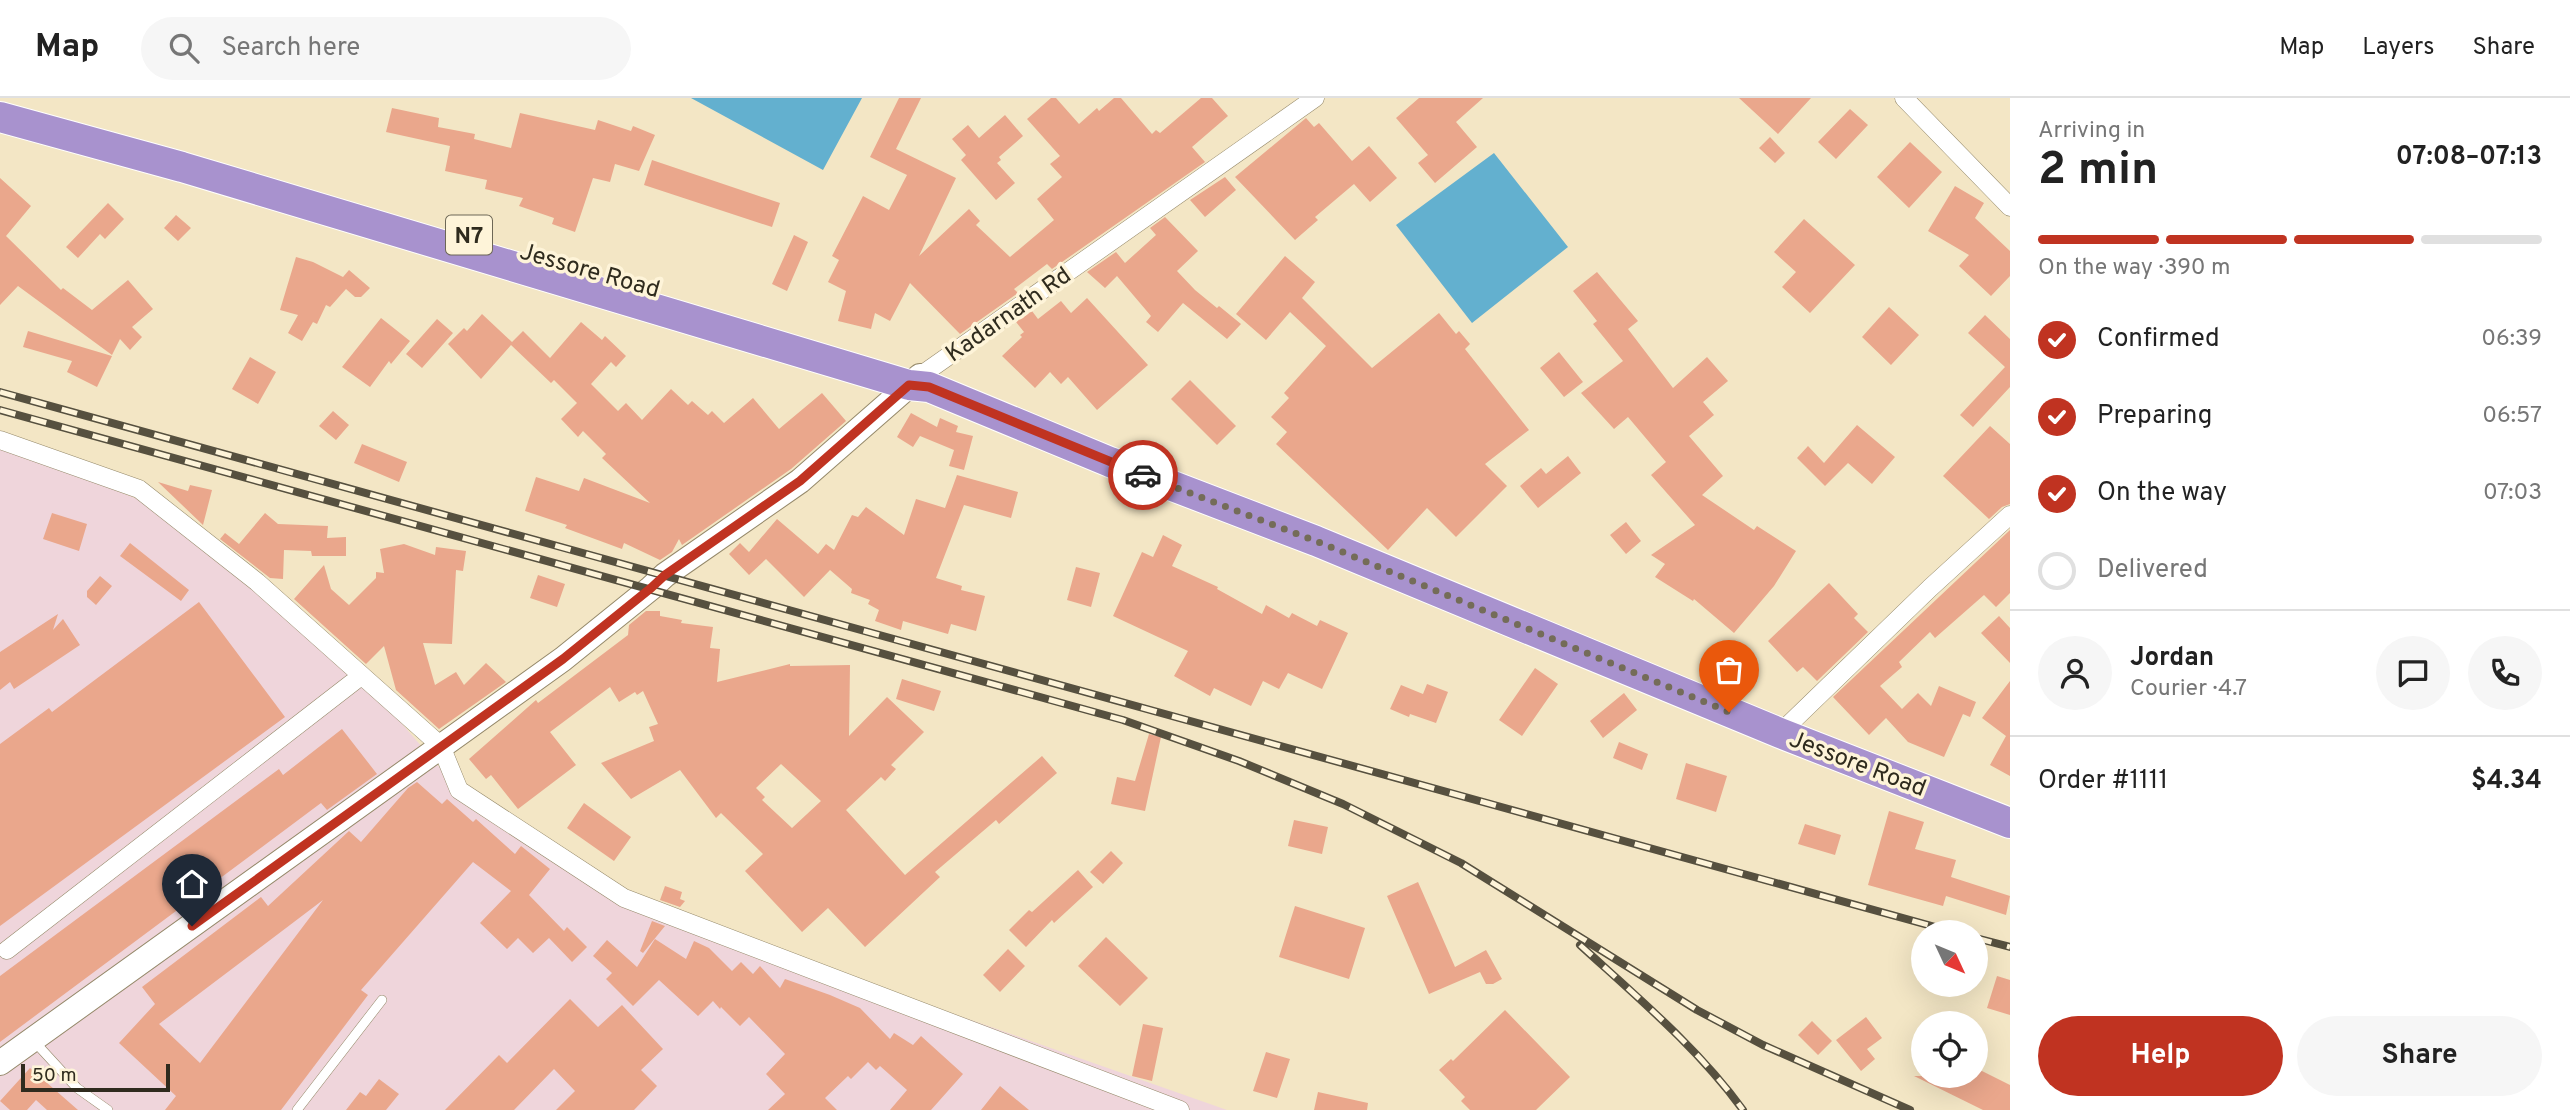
<!DOCTYPE html>
<meta charset="utf-8">
<style>
body{margin:0;font-family:Overpass,sans-serif;background:#f6f6f6;color:#222;height:100vh;display:flex;flex-direction:column;font-size:26px;white-space:nowrap}
*{box-sizing:border-box;margin:0}
p{font-size:23px;color:#767676}
.icon{flex:none;width:38px;height:38px;fill:none;stroke:currentColor;stroke-width:2;stroke-linecap:round;stroke-linejoin:round}
.map{position:relative;flex:1;overflow:hidden}
.panel{display:flex;flex-direction:column;background:#fff;width:560px}
.panel>*{flex:none}
.needle{width:46px;rotate:134deg}
.tools{position:absolute;left:1911px;top:822px;display:grid;gap:14px}
.tools a{display:grid;place-items:center;width:77px;height:77px;border-radius:50%;background:#fff;box-shadow:0 7px 28px #0002;font-size:35px}
.scale{position:absolute;left:21px;bottom:18px;width:149px;box-sizing:border-box;padding-left:7px;border:4px solid #2f2b1e;border-top:0;font-size:19px;line-height:24px;white-space:nowrap;color:#2f2b1e;-webkit-text-stroke:5px #fef4d9;paint-order:stroke}
.pin{position:absolute;display:grid;place-items:center;width:60px;height:60px;color:#fff;margin:-72px -30px;border-radius:50% 50% 50% 0;rotate:-45deg;box-shadow:0 0 7px #0007}
.pin .icon{rotate:45deg}
.courier{position:absolute;display:grid;place-items:center;width:70px;height:70px;margin:-35px;border:5px solid #c03321;border-radius:50%;background:#fff;color:#222;box-shadow:0 2px 9px #0007}
.overview em{font-style:normal;font-weight:700}
.overview div{display:flex;flex-direction:column-reverse}
.overview{display:flex;align-items:center;justify-content:space-between;height:119px;padding:0 28px}
h1{font-size:46px;font-weight:700;line-height:52px}
.bar{display:grid;grid-template-columns:repeat(4,1fr);gap:10px 7px;align-content:center;height:84px;padding:0 28px}
.bar i{height:9px;border-radius:5px;background:#e0e0e0}
.bar .selected{background:#c03321}
.bar p{grid-column:span 4}
.line{display:flex;align-items:center;gap:18px;padding:0 28px;border-top:2px solid #e0e0e0}
.line div{flex:1}
.round{display:grid;place-items:center;flex:none;width:74px;height:74px;border-radius:37px;background:#f6f6f6}
ol{padding:0 28px;list-style:none}
li{display:flex;align-items:center;gap:21px;height:77px}
li p{margin-inline-start:auto}
li .icon{padding:7px;border-radius:50%;background:#c03321;color:#fff;stroke-width:4}
li:last-child{color:#767676}
li i{width:38px;height:38px;border:4px solid #e0e0e0;border-radius:50%}
.action{display:flex;gap:14px;margin-top:auto;padding:14px 28px}
.action a{flex:1;height:80px;border-radius:42px;background:#c03321;color:#fff;font-size:28px;font-weight:700;line-height:80px;text-align:center}
.action a+a{background:#f6f6f6;color:#222}
header{display:flex;align-items:center;gap:42px;box-sizing:border-box;height:98px;padding:0 35px;background:#fff;border-bottom:2px solid #e0e0e0}
header strong{font-size:33px}
nav{display:flex;gap:38px;margin-inline-start:auto;font-size:24px}
.search{width:490px;height:63px;background:#f6f6f6;display:flex;align-items:center;gap:18px;box-sizing:border-box;padding:0 24px;border-radius:38px;color:#767676;font-size:26px}
main{display:flex;flex:1;min-height:0}
.map>svg:first-child{display:block}
.industrial{fill:#efd5db}
.water{fill:#63b0cf}
.building{fill:#eaa78c;fill-rule:evenodd}
.lines{fill:none;stroke-linecap:round;stroke-linejoin:round}
.service-casing{stroke:#95896a;stroke-width:10}
.minor-casing{stroke:#95896a;stroke-width:19}
.secondary-casing{stroke:#95896a;stroke-width:26}
.trunk-casing{stroke:#fff;stroke-width:32}
.service{stroke:#fff;stroke-width:9}
.minor{stroke:#fff;stroke-width:18}
.secondary{stroke:#fff;stroke-width:24}
.trunk{stroke:#a892ce;stroke-width:30}
.rail-casing{stroke:#56503f;stroke-width:8}
.rail{stroke:#fef4d9;stroke-width:5;stroke-dasharray:16;stroke-linecap:butt}
.done{stroke:#746c58;stroke-width:7;stroke-dasharray:0 12.6}
.route{stroke:#c03321;stroke-width:9}
.labels{text-anchor:middle;stroke-width:7;stroke-linejoin:round;paint-order:stroke}
.shield{fill:#fef4d9;stroke:#6d6756;stroke-width:2}
.shield-label{font-size:23px;font-weight:bold;fill:#2f2b1e}
.street-label{font-size:24px;fill:#2f2b1e;stroke:#fef4d9}
</style>
<header>
<strong>Map</strong>
<div class="search"><svg class="icon" aria-label="search" viewBox="0 0 24 24"><circle cx="10" cy="10" r="6"/><path d="M15 15l6 6"/></svg>Search here</div>
<nav><a>Map</a><a>Layers</a><a>Share</a></nav>
</header>
<main>
<div class="map">
<svg width="2010" height="1012" viewBox="0 0 2010 1012">
<rect width="100%" height="100%" fill="#f3e6c5"/>
<path class="industrial" d="M0,346l165,66 196,166 98,114 165,108 603,212h-1227z"/>
<path class="water" d="M691,0h171l-39,72z
M1494,55l74,94 -96,76 -76,-98z"/>
<path class="building" d="M899,0h22l-25,51 60,29 -37,78 50,-47 11,12 -4,4 34,32 44,-37 -17,-21 25,-22 -12,-13 10,-8 -33,-37 24,-21h5l23,26 18,-16 2,3 15,-13h7l31,36 4,-4 4,3 41,-35h11l16,18 -36,31 13,15 -153,107 -5,-5 -33,25 4,4 -58,41 -50,-51 -20,38 -15,-8 -4,16 -33,-8 8,-30 -18,-9 11,-22 -7,-4 31,-60 26,14 18,-35 -37,-18z
M1419,0h64l-27,24 21,25 -42,36 -17,-20 10,-8 -32,-37z
M1739,0h72l-33,36z
M392,10l47,10 -1,9 37,7 -1,5 37,9 9,-35 75,17 3,-10 33,11 2,-5 22,9 -16,36 -24,-7 -5,18 -17,-4 -18,54 -23,-8 2,-6 -35,-12 4,-8 -38,-9 2,-9 -42,-9 5,-25 -64,-14z
M1850,11l18,16 -32,34 -18,-17z
M1005,17l18,21 -24,21 2,3 -4,3 18,20 -19,17 -35,-40 5,-5 -14,-16 16,-14 11,13z
M1306,20l8,9 5,-4 33,38 17,-15 28,32 -27,24 -16,-18 -39,33 3,3 -23,20 -60,-63z
M1770,39l15,16 -10,10 -16,-15z
M1910,44l32,30 -33,36 -32,-31z
M652,62l128,43 -8,24 -128,-42z
M1225,79l11,13 -31,27 -15,-17z
M0,80l31,28 -25,30 55,54 2,-2 29,22 36,-30 25,29 -21,18 10,10 -12,13 -10,-11 -8,16 -94,-69 -18,19z
M1955,88l29,17 -9,15 35,33v25l-19,20 -32,-30 10,-11 -41,-24z
M108,105l16,16 -19,20 -5,-5 -22,24 -12,-11z
M176,117l15,13 -13,13 -14,-13z
M1165,119l33,34 -21,20 18,19 22,18 2,-2 22,18 -14,15 -44,-36 -25,29 -12,-10 5,-6 -34,-40 -12,12 -18,-16 29,-20 9,11 31,-28 -6,-7z
M1804,121l51,46 -45,48 -28,-26 14,-15 -22,-20z
M794,137l14,7 -21,49 -15,-7z
M1285,158l30,26 -13,16 70,70 67,-55 17,21 3,-3 11,13 -5,5 64,81 -44,34 22,22 -51,51 -29,-29 -39,42 -112,-106 11,-12 -16,-15 18,-19 -5,-5 42,-47 -36,-34 -24,28 -30,-26z
M296,159l17,5 30,15 6,-7 21,18 -9,9h-6l-9,-8 -16,18 -4,-2 -9,19 -4,-2 -11,19 -14,-8 10,-18 -18,-5z
M1597,174l41,49 -10,8 45,59 34,-31 21,24 -25,21 11,13 -25,21 34,40 -21,19 52,35 3,-4 39,25 -22,35 -40,47 -40,-34 -1,2 -38,-24 10,-13 -14,-9 44,-30 -44,-50 15,-13 -38,-45 -14,12 -33,-36 42,-32 -30,-37 4,-3 -24,-30z
M1087,200l61,67 -51,45 -29,-33 -7,7 -11,-12 -15,16 -33,-32 20,-19 -2,-2 4,-3 -8,-10 16,-11 6,8 23,-18 10,12z
M1889,209l30,28 -28,30 -29,-28z
M482,216l30,28 11,-11 27,27 31,-36 21,18 3,-4 21,20 -10,11 -5,-5 -20,22 27,27 8,-8 16,17 29,-31 17,16 4,-4 16,14 4,-4 12,12 29,-25 26,31 43,-36 24,28 -55,48 -109,76 -3,-6 -7,13 -12,8 -36,-17 -2,6 -57,-21 2,-3 -42,-14 11,-34 43,14 5,-13 66,25 -48,-45 4,-4 -23,-23 -5,6 -17,-18 16,-16 -23,-23 -3,3 -40,-38 -30,34 -33,-35 16,-16 3,3z
M1985,217l25,24v48l-37,40 -13,-12 45,-48 -37,-34z
M381,220l29,23 -19,23 -2,-3 -19,26 -28,-20z
M437,221l16,14 -31,35 -16,-14z
M28,233l84,25 -15,31 -30,-15 5,-11 -49,-14z
M1559,254l24,30 -19,15 -24,-29z
M250,259l26,15 -18,32 -26,-15z
M1190,282l46,46 -19,19 -46,-46z
M333,313l16,14 -13,15 -17,-14z
M911,315l26,14 3,-9 18,8 -2,6 17,4 -9,34 -15,-4 5,-16 -34,-14 -7,11 -16,-10z
M1857,327l38,32 -23,27 -24,-21 -23,23 -28,-28 11,-12 16,17z
M1990,328l20,18v60l-8,3 -13,12 -46,-43z
M362,346l45,18 -8,20 -45,-19z
M1568,358l13,17 -43,35 -18,-22 21,-18 5,6z
M957,377l61,17 -7,26 -47,-13 -28,73 26,8 -1,4 24,6 -9,35 -25,-7 -3,10 -45,-13 -2,9 -26,-9 4,-11 -11,-6 2,-4 -19,-7 1,-4 -22,-19 -26,27 -38,-38 -17,16 -20,-21 11,-11 9,9 28,-33 41,35 8,-10 8,6 18,-35 6,2 8,-10 38,28 12,-36 29,9z
M158,384l30,9 2,-6 22,5 -9,35z
M52,415l35,11 -8,27 -36,-12z
M265,415l13,11 50,2 -1,12 19,-1v19h-34l-1,-5 -27,-1 -1,29 -13,-1 -50,-39 5,-6 14,11z
M1626,424l15,19 -15,13 -16,-19z
M2010,432v63l-14,14 -12,-12 -49,43 -5,-6 -31,30 3,5 -22,19 22,23 16,-16 13,13 8,-20 37,16 -6,15 -7,-3 -19,43 -36,-15 -22,-24 -17,17 -36,-38z
M1163,437l19,10 -10,21 46,21 -1,2 45,25 4,-9 23,13 3,-5 25,13 3,-6 28,13 -26,56 -34,-16 -9,16 -16,-8 -12,25 -37,-18 -4,8 -36,-20 14,-25 -75,-35 29,-64 11,5z
M130,445l59,47 -8,11 -61,-45z
M404,446l31,11 1,-8 30,4 -3,20 -7,-1 -4,74 -29,-1 12,42 21,-13 8,13 22,-22 20,19 -67,47 -43,-39 -12,-44 -18,18 -72,-65 30,-34 7,24 18,16 27,-27v-6l8,1 -4,-24z
M1076,469l24,6 -9,34 -24,-7z
M538,477l27,9 -8,23 -27,-9z
M100,478l12,10 -16,19 -9,-8v-6z
M1829,485l29,31 -4,4 14,14 -51,49 -14,-14 -6,5 -29,-31z
M199,504l86,115 -285,209v-182l49,-36 3,4z
M646,513h14v5l22,4 -1,3 32,4 -3,21 10,1 -3,33 73,-18v2l60,-1 -1,71 38,-39 37,35 -33,33 5,4 -11,12 -4,-4 -35,33 59,65 137,-119 15,17 -58,51 -3,-4 -61,52 5,5 -75,70 -37,-39 -26,24 -57,-61 18,-17 -42,-41 -5,5 -36,-48 -49,29 -30,-36 53,-22 -5,-14 9,-3 -15,-33 -6,4 -2,-3 -16,10 -9,-15 -60,45 26,33 -58,44 -27,-34 -5,4 -17,-20 67,-59 2,3 90,-68 1,-10zM781,666l40,37 -29,27 -30,-28 3,-3 -9,-9z
M58,516l-5,16 10,-11 17,26 -66,44 -4,-7 -10,8v-38z
M1999,518l11,12v35l-29,-30z
M1535,570l23,16 -36,52 -23,-16z
M902,581l39,12 -7,20 -38,-12z
M2010,583v95l-20,-11 16,-29 -24,-18z
M1427,586l21,8 -12,31 -26,-9 -1,3 -19,-8 11,-24 22,9z
M1624,595l13,17 -34,28 -13,-17z
M342,631l35,45 -50,36 -6,-7 -321,239v-66l279,-207 4,6z
M1149,636l12,3 -16,74 -34,-7 6,-27 18,4z
M1619,644l29,12 -6,16 -29,-12z
M1686,665l41,13 -11,36 -40,-13z
M417,684l25,22 5,-5 26,23 3,-3 39,35 6,-8 29,23 -21,26 35,36 3,-4 20,20 -15,15 -23,-24 -16,15 -15,-15 -11,11 -27,-26 31,-32 -38,-29 -112,128 7,5 -87,115h-116l11,-14 -57,-53 36,-39 -13,-17 119,-90 7,9 81,-75 12,11 47,-54zM323,802l-123,163 -41,-39z
M584,705l47,34 -17,24 -47,-33z
M1889,713l35,11 -9,27 41,11 -5,17 59,19 -4,19 -60,-19 -3,10 -75,-21z
M1294,722l34,7 -6,27 -34,-8z
M1805,726l36,11 -6,20 -37,-11z
M1111,753l12,12 -20,21 -13,-12z
M1078,772l15,17 -39,36 -2,-3 -26,27 -17,-17 20,-20 3,2z
M1418,784l37,85 31,-17 16,29 -9,5h-7l-6,-12 -51,22 -42,-98z
M665,788l17,6 -2,7 5,2 -5,6 -20,-7z
M1295,808l70,22 -16,51 -70,-22z
M652,823l13,5 -22,27 -3,-2z
M1106,839l42,41 -28,28 -42,-40z
M655,841l31,20 8,-18 15,7 23,23 9,-9 12,12 7,-8 20,22 5,-9 45,16 30,13 30,31 4,-6 19,12 8,-9 42,38 -32,36h-41l17,-20 -27,-24 -4,4 -8,-8 -17,17 -3,-3 -23,22 12,12h-69l17,-16 -19,-20 19,-20 -36,-37 -9,9 -19,-19 -1,2 -7,-8 -15,15 -39,-36 -26,26 -27,-27 6,-6 -19,-17 14,-16 30,27z
M1008,851l17,17 -25,26 -17,-17z
M1997,878l13,4v35l-23,-7z
M570,901l28,28 24,-22 41,44 -22,21 16,16 -23,24h-78l19,-19 -21,-22 -40,41h-69l54,-55 8,8z
M1505,912l65,67 -34,33h-66l-9,-9 4,-4 -26,-27 12,-11 2,2z
M1866,919l16,21 -15,11 8,10 -14,12 -25,-31z
M1812,923l20,20 -14,14 -20,-20z
M1143,926l20,4 -11,53 -20,-5z
M1266,954l24,7 -13,39 -24,-7z
M30,970l48,42h-31l-11,-10 -9,10h-17l-10,-9z
M1976,970l34,17v25h-27l-69,-34h62z
M379,981l20,15 -13,16h-40l14,-18 6,4z
M1000,988l29,24h-48z
M1318,994l50,11 -1,7h-53z"/>
<g class="lines">
<g class="service-casing">
<path id="service" d="M33,942l44,48 31,22
M297,1012l85,-110"/>
</g>
<g class="minor-casing">
<path id="minor" d="M1904,0l106,109
M920,278l395,-278
M0,342l139,49 118,93 184,164 18,44 165,108 556,212
M1780,635l150,-145 80,-73
M7,852l354,-274"/>
</g>
<g class="secondary-casing">
<path id="secondary" d="M0,965l563,-404 88,-71 14,-13 135,-94 120,-105"/>
</g>
<g class="trunk-casing">
<path id="trunk" d="M0,19l182,50 727,218 20,2 181,75 206,79 464,192 230,90"/>
</g>
<use href="#service" class="service"/>
<use href="#minor" class="minor"/>
<use href="#secondary" class="secondary"/>
<use href="#trunk" class="trunk"/>
<g class="rail-casing">
<path id="rail" d="M0,294l1957,541
M0,312l1123,310 116,41 104,43 118,59 236,147 66,35 147,65
M1976,840l34,9
M1580,847c57,52 118,103 163,165"/>
</g>
<use href="#rail" class="rail"/>
</g>
<g class="lines">
<path class="done" d="M1143,377l173,66 413,171"/>
<path class="route" d="M192,828l371,-267 88,-71 14,-13 135,-94 109,-96 20,2 214,88"/>
</g>
<g class="labels">
<rect class="shield" x="446" y="117.5" width="46" height="39" rx="5"/>
<g class="shield-label">
<text x="469" y="145">N7</text>
</g>
<g class="street-label">
<text transform="translate(590 172) rotate(16)" y="8">Jessore Road</text>
<text transform="translate(1008 216) rotate(-35)" y="8">Kadarnath Rd</text>
<text transform="translate(1858 665) rotate(21)" y="8">Jessore Road</text>
</g>
</g>
</svg>
<div class="tools">
<a><svg class="needle" viewBox="-14 -14 28 28"><path d="M0-13l5 13h-10z" fill="#e53935"/><path d="M0 13l5-13h-10z" fill="#767676"/></svg></a>
<a><svg class="icon" aria-label="locate" viewBox="0 0 24 24"><circle cx="12" cy="12" r="6"/><path d="M12 2v4M12 18v4M2 12h4M18 12h4"/></svg></a>
</div>
<div class="scale">50 m</div>
<div class="pin" style="left:1729px;top:614px;background:#ea580c"><svg class="icon" aria-label="bag" viewBox="0 0 24 24"><path d="M5 8h14l-1 12H6zM9 8a3 3 0 0 1 6 0"/></svg></div>
<div class="pin" style="left:192px;top:828px;background:#1f2937"><svg class="icon" aria-label="home" viewBox="0 0 24 24"><path d="M3 11l9-7 9 7M6 9v11h12V9"/></svg></div>
<div class="courier" style="left:1143px;top:377px"><svg class="icon" aria-label="car" viewBox="0 0 24 24"><path d="M5 17H2v-5l4-1 3-4h7l3 4 3 1v5h-3M9 17h6M6 11h13"/><circle cx="7" cy="17" r="2"/><circle cx="17" cy="17" r="2"/></svg></div>
</div>
<section class="panel">
<div class="overview"><div><h1>2 min</h1><p>Arriving in</p></div><em>07:08–07:13</em></div>
<div class="bar"><i class="selected"></i><i class="selected"></i><i class="selected"></i><i></i><p>On the way · 390 m</p></div>
<ol>
<li><svg class="icon" aria-label="check" viewBox="0 0 24 24"><path d="M5 12l5 5 9-10"/></svg>Confirmed<p>06:39</p></li>
<li><svg class="icon" aria-label="check" viewBox="0 0 24 24"><path d="M5 12l5 5 9-10"/></svg>Preparing<p>06:57</p></li>
<li><svg class="icon" aria-label="check" viewBox="0 0 24 24"><path d="M5 12l5 5 9-10"/></svg>On the way<p>07:03</p></li>
<li><i></i>Delivered</li>
</ol>
<div class="line" style="height:126px"><a class="round"><svg class="icon" aria-label="person" viewBox="0 0 24 24"><circle cx="12" cy="8" r="4"/><path d="M4 21q1-7 8-7t8 7"/></svg></a><div><b>Jordan</b><p>Courier · 4.7</p></div><a class="round"><svg class="icon" aria-label="chat" viewBox="0 0 24 24"><path d="M4 5h16v11H9l-5 4z"/></svg></a><a class="round"><svg class="icon" aria-label="phone" viewBox="0 0 24 24"><path d="M5 4h4l2 5-3 2q2 4 5 5l2-3 5 2v4C11 20 4 13 5 4z"/></svg></a></div>
<div class="line" style="height:91px"><div>Order #1111</div><b>$4.34</b></div>
<div class="action"><a>Help</a><a>Share</a></div>
</section>
</main>
